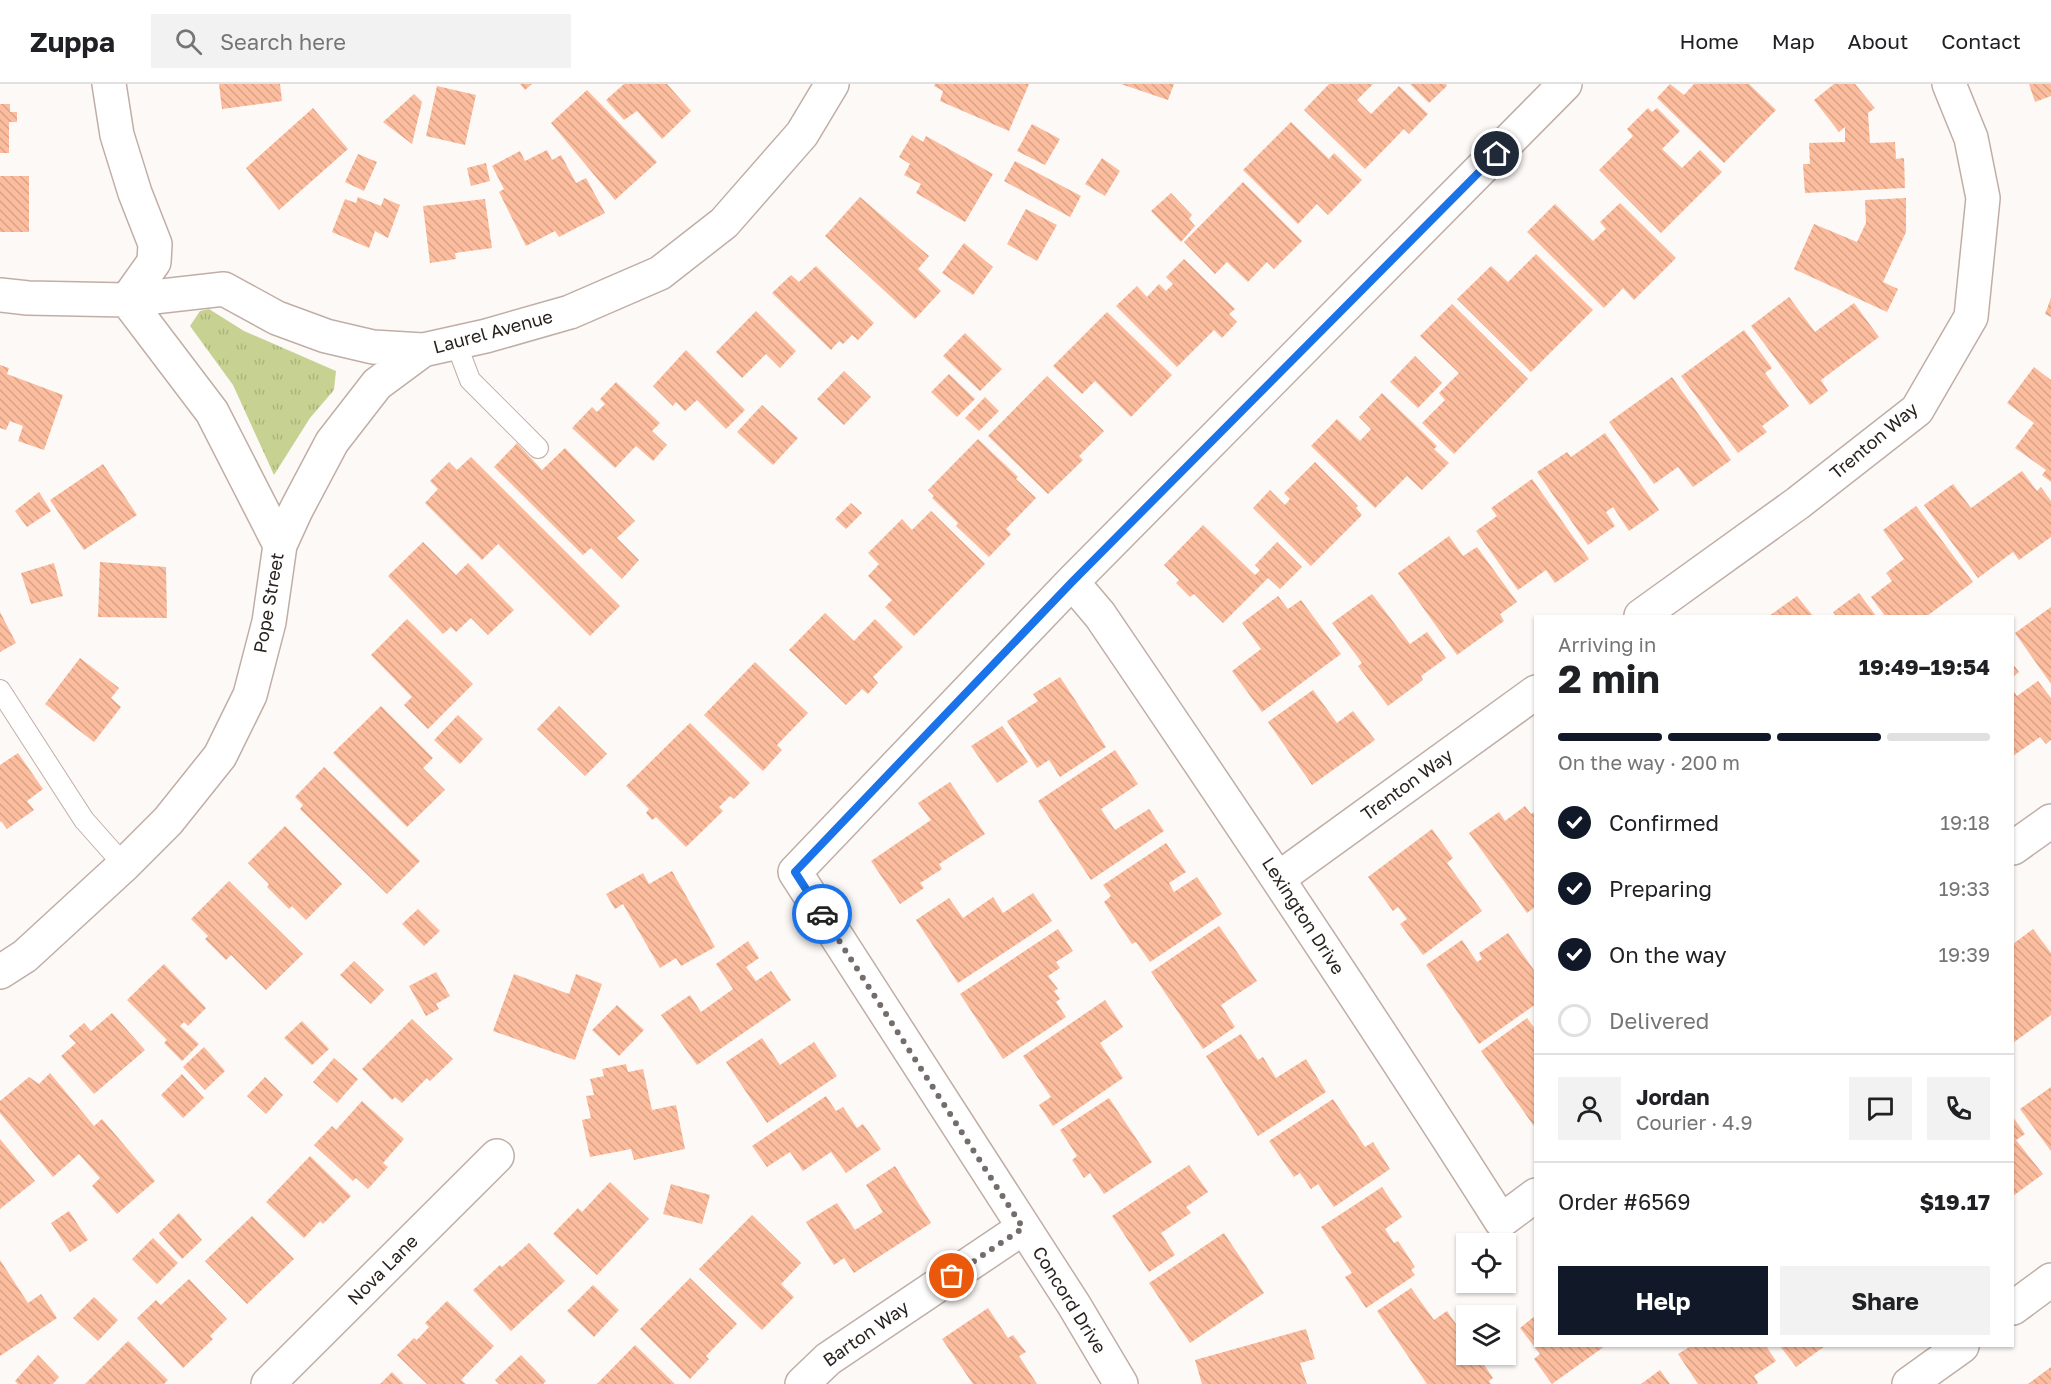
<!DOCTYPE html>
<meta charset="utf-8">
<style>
body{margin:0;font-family:"Golos Text",sans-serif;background:#f2f2f2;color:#202124;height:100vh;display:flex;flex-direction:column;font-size:22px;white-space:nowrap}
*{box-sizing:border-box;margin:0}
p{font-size:20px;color:#757577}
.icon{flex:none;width:33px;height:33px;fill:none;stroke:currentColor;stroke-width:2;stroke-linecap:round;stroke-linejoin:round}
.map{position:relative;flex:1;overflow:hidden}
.details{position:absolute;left:1534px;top:531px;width:480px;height:732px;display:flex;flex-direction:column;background:#fff;border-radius:0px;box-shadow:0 2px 4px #0004}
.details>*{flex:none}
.fabs{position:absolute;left:1456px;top:1149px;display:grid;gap:12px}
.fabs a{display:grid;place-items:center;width:60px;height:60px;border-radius:0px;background:#fff;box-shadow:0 2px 4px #0004;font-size:30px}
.pin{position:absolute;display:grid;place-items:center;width:51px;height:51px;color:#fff;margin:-26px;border:3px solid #fff;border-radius:50%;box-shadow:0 2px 6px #0007}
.courier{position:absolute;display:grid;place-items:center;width:60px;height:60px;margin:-30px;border:4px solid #1a73e8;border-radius:50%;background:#fff;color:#222;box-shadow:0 2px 8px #0007}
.overview em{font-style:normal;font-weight:700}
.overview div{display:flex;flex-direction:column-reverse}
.overview{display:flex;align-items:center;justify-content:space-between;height:102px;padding:0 24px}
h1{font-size:39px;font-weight:700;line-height:45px}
.bar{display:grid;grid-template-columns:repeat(4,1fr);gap:9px 6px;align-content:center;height:72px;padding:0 24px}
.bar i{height:8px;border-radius:4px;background:#e0e0e0}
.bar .current{background:#111827}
.bar p{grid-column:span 4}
.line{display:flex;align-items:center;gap:15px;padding:0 24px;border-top:2px solid #e0e0e0}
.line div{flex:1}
.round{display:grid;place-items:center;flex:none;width:63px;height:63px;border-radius:0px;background:#f2f2f2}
ol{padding:0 24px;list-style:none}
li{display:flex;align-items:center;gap:18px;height:66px}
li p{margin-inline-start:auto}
li .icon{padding:6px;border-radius:50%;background:#111827;color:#fff;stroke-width:4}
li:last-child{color:#757577}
li i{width:33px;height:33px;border:3px solid #e0e0e0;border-radius:50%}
.action{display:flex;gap:12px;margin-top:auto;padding:12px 24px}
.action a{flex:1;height:69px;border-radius:0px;background:#111827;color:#fff;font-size:24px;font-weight:700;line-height:69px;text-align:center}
.action a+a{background:#f2f2f2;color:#202124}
header{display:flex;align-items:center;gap:36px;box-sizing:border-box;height:84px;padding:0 30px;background:#fff;border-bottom:2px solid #e0e0e0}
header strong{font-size:28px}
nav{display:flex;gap:33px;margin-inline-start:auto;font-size:21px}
.search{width:420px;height:54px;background:#f2f2f2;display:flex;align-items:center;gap:15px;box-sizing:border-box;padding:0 21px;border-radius:0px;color:#757577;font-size:22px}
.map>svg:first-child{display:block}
.park{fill:url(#park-tufts)}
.building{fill:url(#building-back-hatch)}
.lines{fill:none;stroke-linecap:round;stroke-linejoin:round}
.lane-casing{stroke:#c0aea6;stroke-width:22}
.street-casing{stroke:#c0aea6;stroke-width:36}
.lane{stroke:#fff;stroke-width:20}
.street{stroke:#fff;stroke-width:33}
.done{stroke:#736e6b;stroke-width:6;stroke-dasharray:0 10.8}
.route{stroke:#1a73e8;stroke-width:8}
.labels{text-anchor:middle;stroke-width:4.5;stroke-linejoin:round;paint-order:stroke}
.street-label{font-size:18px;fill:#292320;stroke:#fff}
</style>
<header>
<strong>Zuppa</strong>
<div class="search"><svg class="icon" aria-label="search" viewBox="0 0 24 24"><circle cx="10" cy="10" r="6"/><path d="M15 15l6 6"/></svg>Search here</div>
<nav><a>Home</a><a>Map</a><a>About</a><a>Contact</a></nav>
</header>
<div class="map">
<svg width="2051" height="1300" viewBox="0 0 2051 1300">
<defs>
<pattern id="park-tufts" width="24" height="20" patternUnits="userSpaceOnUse" patternTransform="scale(1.5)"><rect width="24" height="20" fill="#c7d292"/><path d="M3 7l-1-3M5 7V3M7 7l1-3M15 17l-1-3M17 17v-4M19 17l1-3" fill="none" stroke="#abb47e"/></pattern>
<pattern id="building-back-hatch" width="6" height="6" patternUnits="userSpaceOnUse" patternTransform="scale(1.5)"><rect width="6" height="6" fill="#fcbd9e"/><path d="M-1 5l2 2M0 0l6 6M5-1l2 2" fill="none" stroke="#d8a288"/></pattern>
</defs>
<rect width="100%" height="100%" fill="#fdf9f7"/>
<path class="park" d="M209,225l35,22 92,40 -2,19 -24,28 -36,57 -41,-90 -43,-59 10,-15z"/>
<path class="building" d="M219,0h61l2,17 -60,8z
M520,0h12l-7,6z
M624,0h43l24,27 -29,28 -25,-28 -13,9 -18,-20z
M935,0h94l-20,47 -69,-30 3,-10 -9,-5z
M1121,0h53l-6,16z
M1329,0h44l-16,16 14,14 28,-28 29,28 -19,20 -5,-5 -39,40 -61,-59z
M1410,0h36l1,2 -18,17z
M1670,0l14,11 10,-11h55l27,26 -52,53 -67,-65z
M1834,0h21l20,24 -7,5 2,30 25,-1 1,17 8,-1 1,30 -100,5 -2,-29h7l-1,-21 36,-1v-15l-6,5 -25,-32z
M2029,0h22v12l-16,6z
M437,2l39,9 -11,50 -39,-9z
M587,6l70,72 -42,38 -64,-77z
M414,10l8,8 -10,42 -29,-22z
M0,20h10v8h7v10h-8v31h-9z
M313,24l35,41 -69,61 -33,-42z
M1648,24l4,4 5,-4 23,23 -18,18 20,19 18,-18 22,22 -61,61 -62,-63 34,-34 -6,-7z
M1291,38l38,37 5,-6 28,27 -34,35 -11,-11 -19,20 -55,-54z
M1032,40l28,15 -15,26 -28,-14z
M912,51l11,7 3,-6 67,38 -28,48 -49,-29 5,-9 -17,-9 6,-11 -11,-7z
M547,66l5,10 9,-5 15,28 10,-5 19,35 -46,24 -4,-6 -29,15 -27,-54 5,-3 -12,-23 28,-15 5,10z
M358,70l19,8 -13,29 -19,-9z
M1102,74l18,13 -15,25 -20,-12z
M1015,77l66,35 -11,21 -66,-36z
M486,79l4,18 -19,5 -4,-18z
M0,92h29v56h-29z
M1243,98l59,59 -28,28 -7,-7 -19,20 -21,-20 -12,12 -31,-32z
M1171,109l21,22 -3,4 6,7 -14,16 -30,-31z
M358,113l23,9 3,-8 16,7 -12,33 -13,-7 -6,17 -37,-16 13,-33 11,4z
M860,113l69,59 -11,13 23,22 -26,28 -90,-83z
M1906,114v34l-23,50 15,7 -11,23 -93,-43 20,-45 43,18 9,-19 -1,-23z
M485,115l7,49 -37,5 1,6 -26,4 -7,-57z
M1620,119l56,55 -42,42 -11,-12 -19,20 -77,-76 28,-28 38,37 13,-12 -6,-7z
M1026,125l31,16 -20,36 -30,-17z
M964,159l29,24 -20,28 -31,-22z
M1536,170l57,56 -62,62 -74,-73 34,-33 17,16z
M1184,175l51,50 -6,5 8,8 -15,16 -8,-8 -37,37 -61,-61 21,-20 10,11 12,-13 7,7 7,-7 -7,-7z
M816,182l58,57 -16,17 -6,-5 -9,9 -4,-3 -8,9 -59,-57 19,-18 8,7z
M1789,213l26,35 39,-29 25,34 -58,43 7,11 -18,14 -59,-79z
M2051,214v19l-6,-3z
M1452,220l76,75 -74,75 -32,-31 23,-23 -6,-7 20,-20 -39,-37z
M756,227l40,40 -16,17 -14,-14 -24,24 -26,-26z
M1107,228l65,63 -41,42 -36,-36 -13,13 -29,-28z
M1744,246l28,38 -7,5 24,33 -27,20 5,6 -29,21 -57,-77z
M965,249l37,36 -22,22 -37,-35z
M686,266l59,60 -19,19 -29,-29 -12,11 -9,-9 -3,4 -20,-20z
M1415,272l27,27 -24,25 -28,-26z
M0,281l9,3 -2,6 56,21 -19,55 -26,-9 5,-15 -13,-5 -4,9 -6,-2z
M2034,283l17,13v102l-9,-7 4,-5 -31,-22 19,-25 -27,-20z
M844,287l27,26 -27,28 -27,-26z
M949,290l26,25 -18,18 -26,-25z
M1047,292l57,55 -25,25 4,4 -35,34 -60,-58z
M1672,293l59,83 -38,27 -15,-20 -24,17 -45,-62z
M616,298l44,41 -8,8 15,14 -14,16 -17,-15 -21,22 -43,-40 20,-21 5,5 8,-8 -5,-5z
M1382,309l55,53 -3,3 15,14 -27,27 -15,-14 -32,32 -64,-62 26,-27 23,22 11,-12 -12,-12z
M985,313l14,14 -20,20 -14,-13z
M762,321l36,33 -25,27 -36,-33z
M1605,349l54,77 -30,21 -16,-24 -7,5 9,14 -27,19 -51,-73 30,-20 4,5z
M978,355l40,38 -2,2 20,19 -30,31 5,5 -22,23 -33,-31 2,-3 -26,-25 2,-2 -6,-6z
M517,359l25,27 23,-22 70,73 -18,17 22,22 -17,19 -31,-31 -8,7 -89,-88z
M471,373l149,149 -30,30 -92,-92 -16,16 -57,-57 13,-14 -8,-8 19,-19 8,8z
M1315,378l43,44 -2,2 6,7 -51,51 -58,-58 17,-18 15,15 5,-6 -6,-6z
M103,380l34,51 -53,35 -34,-50z
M2022,387l15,20 4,-4 10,14v36l-32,23 -6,-8 -35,26 -54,-73 29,-21 18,24z
M1532,395l57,80 -34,24 -9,-13 -28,20 -42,-59 21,-15 -6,-8z
M39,408l12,19 -24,16 -12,-16z
M851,419l11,10 -16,16 -11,-10z
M1916,422l57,76 -46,34h-42l-14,-19 21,-16 -6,-8 18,-14 -21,-29z
M931,427l54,53 -71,72 -29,-29 7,-7 -24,-24 11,-12 -11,-11 34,-34 10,11z
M1203,441l52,50 5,-5 -5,-5 22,-23 25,25 -22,22 -12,-11 -45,45 -29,-29 -4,3 -14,-14 3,-3 -15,-15z
M1449,452l14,20 14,-9 40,55 -17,12 4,7 -47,34 -59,-82z
M423,458l33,33 12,-12 46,47 -26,25 -17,-17 -15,14 -5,-5 -8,7 -55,-58z
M100,478l66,5 1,51 -69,-1z
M54,479l9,33 -32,8 -10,-31z
M1859,509l17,23h-40l-3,-4z
M1372,510l38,50 17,-12 19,26 -25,18 2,4 -35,26 -30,-40 4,-3 -30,-40z
M1278,512l10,13 13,-9 40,54 -79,58 -30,-41 29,-22 -19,-26z
M1797,512l16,20h-44z
M2051,523v77l-36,-51z
M0,528l16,31 -16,9z
M825,529l29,28 21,-22 28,28 -30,30 5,6 -10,11 -6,-5 -16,16 -57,-55z
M407,535l66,65 -45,45 -24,-24 8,-8 -41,-42z
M80,574l39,30 -8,10 10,9 -27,35 -49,-38z
M755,578l53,51 -31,32 5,5 -19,21 -59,-56z
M2013,580l6,8 -6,5z
M1060,593l46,70 -46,30 -11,-17 -12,8 -30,-47 31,-20 -5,-7z
M2038,597l13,17v42l-5,4 -6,-7 -27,19v-66l4,6z
M1313,606l24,33 16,-12 22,29 -63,45 -44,-63z
M381,622l52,52 -10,10 22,22 -38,37 -74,-74z
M559,622l48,48 -22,22 -48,-47z
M458,631l25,24 -23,25 -26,-24z
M690,639l60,60 -16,16 -4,-3 -11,11 4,4 -37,36 -30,-30 -4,3 -6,-7 3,-4 -23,-23z
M1002,642l26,36 -31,21 -26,-37z
M1115,666l23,34 -37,25 14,21 34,-21 15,22 -73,49 -53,-79z
M18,669l25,36 -16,12 7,9 -27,19 -6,-8 -1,1v-57z
M324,683l96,94 -33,33 -87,-85 3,-4 -8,-8z
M950,698l35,52 -46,30 3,5 -22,14 4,5 -24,16 -29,-43 60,-41 -13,-17z
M1525,722l6,8 5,-3v95l-9,7 -58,-80 30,-21 6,9z
M285,742l57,58 -36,36 -14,-14 -3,3 -22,-22 2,-3 -21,-21z
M1432,745l21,29 -6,5 35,48 -59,44 -23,-31 7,-5 -9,-12 -5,4 -25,-34z
M1166,759l20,29 -17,11 5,9 23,-15 25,37 -72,48 -14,-20 -4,2 -28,-42 7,-6 -8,-11z
M672,787l43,76 -34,19 -5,-8 -16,10 -37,-64 -8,5 -9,-15 37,-21 6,11z
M229,797l74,73 -37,36 -35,-35 -5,5 -21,-21 3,-3 -17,-17z
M1033,809l19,28 -94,62 -42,-63 33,-22 14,20 30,-21 10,16z
M418,825l22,22 -16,15 -22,-22z
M1219,842l38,55 -36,24 14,22 -32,22 -52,-77z
M1058,845l15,22 -17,11 4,6 -12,8 10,13 -4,2 6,8 -4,3 10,15 -63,42 -43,-65z
M2033,845l18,24v62l-38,28v-99z
M1508,849l28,40v31l-57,40 -53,-79 36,-25 15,22 5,-3 -3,-6z
M748,857l11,17 -13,9 10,14 15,-10 20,29 -94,65 -36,-50 29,-20 11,17 32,-23 -17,-25z
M354,877l30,29 -13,14 -31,-29z
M164,880l42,44 -18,18 -4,-4 -4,4 19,18 -17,17 -18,-18 3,-3 -40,-40z
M436,888l14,24 -14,8 3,5 -13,7 -17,-30z
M514,890l55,20 7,-20 26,10 -27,76 -82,-29z
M1105,916l18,27 -23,16 23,35 -70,48 -14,-21 12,-8 -28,-41z
M617,921l27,25 -25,26 -27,-26z
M112,929l33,37 -51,44 -33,-38 15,-13 -7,-7 15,-13 7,8z
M1527,934l9,12v99l-55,-78z
M412,935l41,40 -23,22 -3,-3 -25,25 -7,-6 -3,3 -30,-31z
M302,937l27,28 -17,16 -28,-27z
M1241,950l17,26 5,-3 13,21 30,-19 20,33 -68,44 -52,-80z
M762,954l18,27 34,-23 23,34 -70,47 -41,-61z
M204,963l21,24 -20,19 -22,-23z
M334,974l24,21 -21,24 -24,-21z
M626,980l2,8 15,-3 9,41 24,-5 9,44 -51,11 -3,-11 -41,8 -8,-37 9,-2 -5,-22 8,-1 -4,-16 14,-3 -2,-7z
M50,989l44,53 8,-7 53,62 -38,33 -25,-28 8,-8 -21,-24 -26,23 -53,-64v-12l29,-24 10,7z
M182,990l22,24 -21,20 -22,-23z
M265,993l18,18 -17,19 -19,-18z
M2051,1003v64l-31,-42z
M826,1012l10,15 7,-4 14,21 6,-4 18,25 -35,24 -15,-21 -28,19 -13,-19 -23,15 -15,-21z
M1109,1014l43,64 -48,32 -14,-21 -6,5 -12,-18 5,-4 -17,-26z
M1333,1015l32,48 8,-5 17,27 -56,38 -16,-23 -7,5 -11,-16 -6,4 -25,-36z
M362,1017l42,38 -21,24 5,4 -20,22 -12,-11 -3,3 -39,-36 18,-19 4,4z
M2013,1033l12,17 -9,6 27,34 -30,22z
M0,1055l35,42 -35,28z
M310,1072l41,40 -28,28 -3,-3 -16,17 -38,-36z
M1189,1081l19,27 -22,15 5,6 -30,20 14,22 -26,17 -37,-56z
M895,1082l36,57 -77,50 -10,-15 -10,7 -28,-43 31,-19 18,27 28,-18 -17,-27z
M610,1098l39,37 -52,56 -44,-41 25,-26 4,4z
M671,1100l39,11 -8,29 -39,-10z
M1382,1103l20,30 -17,12 9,14 4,-2 17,26 -4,3 4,5 -49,33 -21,-31 7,-4 -31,-46z
M69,1127l19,29 -18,12 -19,-29z
M179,1129l23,27 -20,19 -23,-26z
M752,1131l49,48 -20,21 13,13 -32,33 -63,-61z
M252,1132l42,43 -47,45 -42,-43z
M1224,1149l40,60 -74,50 -41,-60z
M153,1154l25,25 -21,21 -25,-25z
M529,1159l36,38 -54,50 -38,-41 27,-25 2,2z
M0,1176l28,43 13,-9 16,24 -57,38z
M690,1194l47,46 -31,32 3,3 -19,20 -50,-50z
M189,1195l38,40 -17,17 3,3 -30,29 -46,-50 19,-18 5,5z
M593,1201l26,25 -25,27 -27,-26z
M1411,1204l23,32 13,-9 20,29v14h10l16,24 -4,3 2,3h-64l-50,-73z
M94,1213l24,23 -20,21 -25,-23z
M447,1217l47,45 -33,34 5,4h-39l-30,-29 17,-17 3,2 12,-13 -4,-4z
M988,1224l20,30 5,-3 13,17 -7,4 18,28h-64l-31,-45z
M1536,1231v31h69l-53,38 -18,-25 6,-5 -20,-26z
M1306,1245l9,30 -15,4 7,21h-105l-7,-24z
M128,1257l40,39 -4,4h-79z
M635,1261l40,39h-78z
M1691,1262h75l10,15 -22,15 4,7 -1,1h-59l-20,-30z
M1780,1262h45l-29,21z
M38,1271l21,22 -6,7h-35l-3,-3z
M521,1271l25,26 -3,3h-44l-4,-4z
M2051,1283v17h-23z
M1660,1286l10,14h-29z
M392,1288l12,12h-24z"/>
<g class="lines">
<g class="lane-casing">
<path id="lane" d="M456,259l14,37 68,68
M0,606l84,130 40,45"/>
</g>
<g class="street-casing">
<path id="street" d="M0,211l28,3 99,2 97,-11 53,29 49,18 47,11 50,3 63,-14 84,-24 90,-39 64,-50 78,-89 30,-50
M280,461l16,-35 36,-68 45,-58 46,-34
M1072,498l28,33c136,200 271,401 401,606l35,-26
M1641,532l157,-113 119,-93 54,-93 12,-119 -12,-60 -22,-54
M2013,764l38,-27
M1279,794l257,-186
M0,888l25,-16 99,-91 44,-44 52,-65 30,-61 19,-73 11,-77 -68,-133 -85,-112 27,-38 1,-18 -20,-51 -18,-58 -8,-51
M2013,1224l38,-28
M268,1300l229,-228
M802,1300l26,-25 195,-131
M1121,1300l-47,-79 -279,-433 277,-290 493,-498
M1909,1300l53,-38"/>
</g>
<use href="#lane" class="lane"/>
<use href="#street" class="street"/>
</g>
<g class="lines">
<path class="done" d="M822,830l201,314 -71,48"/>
<path class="route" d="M822,830l-27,-42 277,-290 425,-428"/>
</g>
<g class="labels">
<g class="street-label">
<text transform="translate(493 248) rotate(-15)" y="6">Laurel Avenue</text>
<text transform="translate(1874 357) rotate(-40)" y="6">Trenton Way</text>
<text transform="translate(269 519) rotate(-80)" y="6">Pope Street</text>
<text transform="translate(1407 701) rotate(-36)" y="6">Trenton Way</text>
<text transform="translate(1303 832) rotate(57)" y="6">Lexington Drive</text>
<text transform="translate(383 1186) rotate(-45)" y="6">Nova Lane</text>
<text transform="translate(1069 1216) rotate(58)" y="6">Concord Drive</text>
<text transform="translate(866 1250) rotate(-35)" y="6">Barton Way</text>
</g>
</g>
</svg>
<div class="fabs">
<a><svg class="icon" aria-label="locate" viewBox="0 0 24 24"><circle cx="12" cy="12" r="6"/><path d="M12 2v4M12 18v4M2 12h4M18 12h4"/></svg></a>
<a><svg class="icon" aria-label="layers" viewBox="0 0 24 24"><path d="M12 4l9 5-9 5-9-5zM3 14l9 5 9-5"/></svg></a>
</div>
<div class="pin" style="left:952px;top:1192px;background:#ea580c"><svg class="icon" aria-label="bag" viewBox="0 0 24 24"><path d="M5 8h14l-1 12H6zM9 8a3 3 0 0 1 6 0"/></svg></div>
<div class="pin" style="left:1497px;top:70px;background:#1f2937"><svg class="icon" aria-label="home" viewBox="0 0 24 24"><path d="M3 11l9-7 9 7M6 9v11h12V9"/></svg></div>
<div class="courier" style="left:822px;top:830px"><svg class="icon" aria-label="car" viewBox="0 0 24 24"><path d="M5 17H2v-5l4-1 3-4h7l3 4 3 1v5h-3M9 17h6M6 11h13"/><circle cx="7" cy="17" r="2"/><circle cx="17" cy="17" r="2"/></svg></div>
<section class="details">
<div class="overview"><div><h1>2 min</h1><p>Arriving in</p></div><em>19:49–19:54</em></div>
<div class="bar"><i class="current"></i><i class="current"></i><i class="current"></i><i></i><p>On the way · 200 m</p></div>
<ol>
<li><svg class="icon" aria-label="check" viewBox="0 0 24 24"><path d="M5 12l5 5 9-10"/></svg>Confirmed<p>19:18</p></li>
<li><svg class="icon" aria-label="check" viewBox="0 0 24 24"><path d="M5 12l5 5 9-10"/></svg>Preparing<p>19:33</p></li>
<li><svg class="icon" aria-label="check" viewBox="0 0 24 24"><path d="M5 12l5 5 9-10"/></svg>On the way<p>19:39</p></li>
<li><i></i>Delivered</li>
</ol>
<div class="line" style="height:108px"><a class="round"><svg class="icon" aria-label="person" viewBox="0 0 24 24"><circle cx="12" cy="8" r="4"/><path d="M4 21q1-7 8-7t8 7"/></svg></a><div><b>Jordan</b><p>Courier · 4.9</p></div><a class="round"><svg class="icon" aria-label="chat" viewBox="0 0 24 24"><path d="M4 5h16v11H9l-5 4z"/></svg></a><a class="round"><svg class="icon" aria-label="phone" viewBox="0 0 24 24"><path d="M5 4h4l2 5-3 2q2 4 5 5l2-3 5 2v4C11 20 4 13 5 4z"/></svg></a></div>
<div class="line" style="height:78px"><div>Order #6569</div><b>$19.17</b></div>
<div class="action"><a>Help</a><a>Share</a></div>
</section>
</div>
